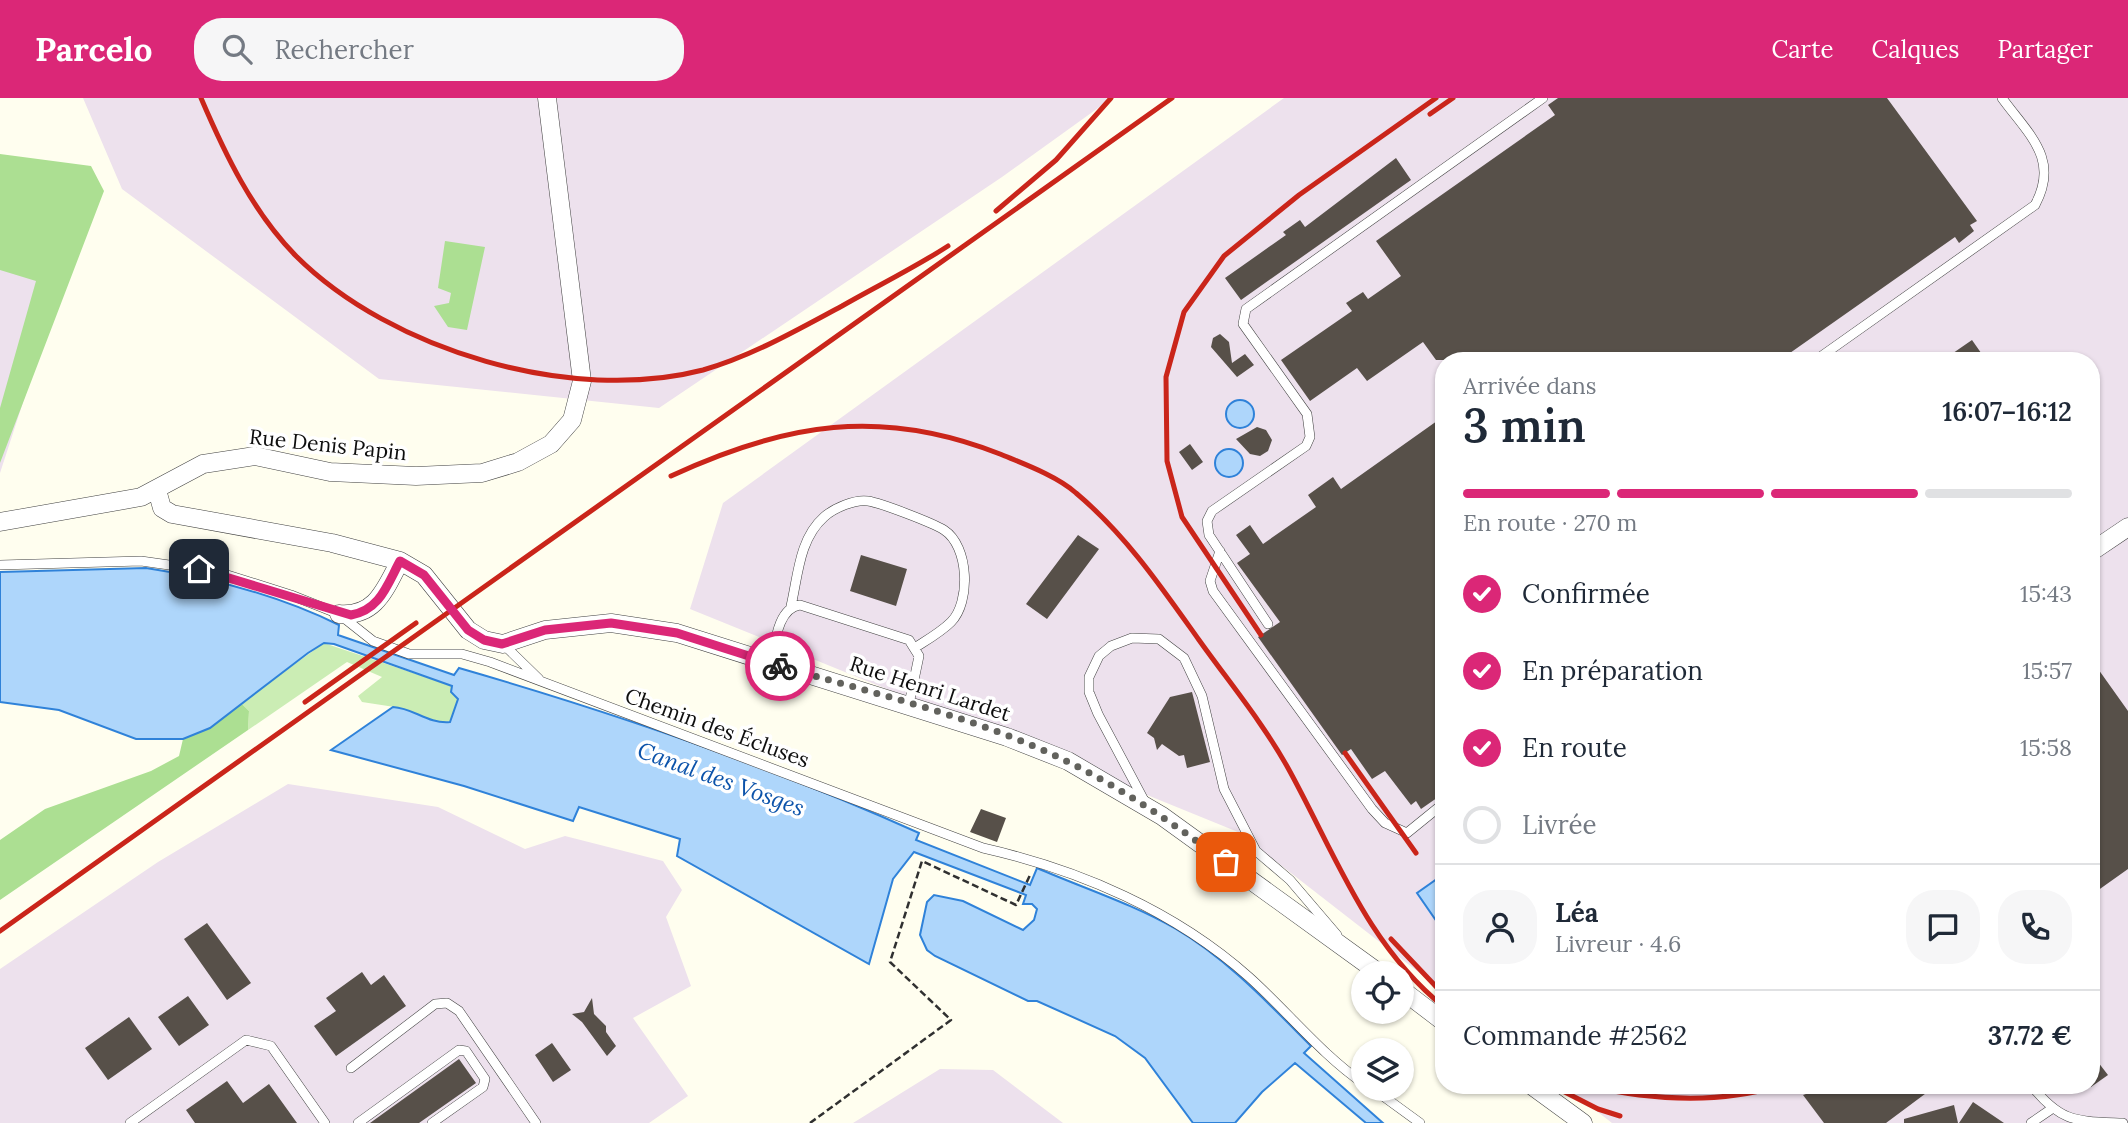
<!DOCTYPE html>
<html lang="fr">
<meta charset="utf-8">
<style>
body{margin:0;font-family:Lora,serif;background:#f6f6f7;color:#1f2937;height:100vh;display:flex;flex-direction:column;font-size:26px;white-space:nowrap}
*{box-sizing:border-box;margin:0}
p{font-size:23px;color:#747a83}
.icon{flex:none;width:38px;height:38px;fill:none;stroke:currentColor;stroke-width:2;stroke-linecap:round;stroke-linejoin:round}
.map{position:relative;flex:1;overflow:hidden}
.side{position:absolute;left:1435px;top:254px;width:665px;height:742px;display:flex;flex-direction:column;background:#fff;border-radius:28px;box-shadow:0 2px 5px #0004}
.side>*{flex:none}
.controls{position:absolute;left:1351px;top:863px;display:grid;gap:14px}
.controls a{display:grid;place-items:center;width:63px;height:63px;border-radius:50%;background:#fff;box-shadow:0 2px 5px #0004;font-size:35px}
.pin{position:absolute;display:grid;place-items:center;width:60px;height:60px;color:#fff;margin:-30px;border-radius:14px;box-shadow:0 4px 10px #0006}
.courier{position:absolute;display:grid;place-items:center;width:70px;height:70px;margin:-35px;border:5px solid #db2777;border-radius:50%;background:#fff;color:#222;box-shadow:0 2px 9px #0007}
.head em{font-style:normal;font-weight:600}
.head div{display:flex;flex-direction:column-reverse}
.head{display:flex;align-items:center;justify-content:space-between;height:119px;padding:0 28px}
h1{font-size:46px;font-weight:600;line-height:52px}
.bar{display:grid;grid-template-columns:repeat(4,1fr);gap:10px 7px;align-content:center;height:84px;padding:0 28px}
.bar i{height:9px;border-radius:5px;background:#e0e1e3}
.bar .selected{background:#db2777}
.bar p{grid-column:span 4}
.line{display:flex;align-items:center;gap:18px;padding:0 28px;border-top:2px solid #e0e1e3}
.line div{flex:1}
.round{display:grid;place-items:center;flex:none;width:74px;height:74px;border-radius:28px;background:#f6f6f7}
ol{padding:0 28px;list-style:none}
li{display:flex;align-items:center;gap:21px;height:77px}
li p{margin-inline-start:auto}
li .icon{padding:7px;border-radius:50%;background:#db2777;color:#fff;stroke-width:4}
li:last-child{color:#747a83}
li i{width:38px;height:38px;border:4px solid #e0e1e3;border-radius:50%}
header{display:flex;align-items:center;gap:42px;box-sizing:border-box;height:98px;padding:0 35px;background:#db2777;color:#fff}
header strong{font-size:33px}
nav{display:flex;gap:38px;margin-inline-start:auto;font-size:24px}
.search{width:490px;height:63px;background:#f6f6f7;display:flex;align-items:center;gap:18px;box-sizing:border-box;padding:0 24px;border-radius:28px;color:#747a83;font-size:26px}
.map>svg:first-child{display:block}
.industrial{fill:#ede1ed}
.green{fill:#cbedb4}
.forest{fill:#acdf92}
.water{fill:#aed6fb;stroke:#2f82d9;stroke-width:2}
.building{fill:#575049}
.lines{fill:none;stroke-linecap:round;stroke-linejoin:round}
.service-casing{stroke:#414141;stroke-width:10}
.minor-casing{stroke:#414141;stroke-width:19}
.path{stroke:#303030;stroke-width:2.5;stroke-dasharray:7 3.5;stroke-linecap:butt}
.service{stroke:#fff;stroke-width:9}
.minor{stroke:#fff;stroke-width:18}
.rail{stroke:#ca251a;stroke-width:5}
.done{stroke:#62625d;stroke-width:7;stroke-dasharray:0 12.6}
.route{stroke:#db2777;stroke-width:9}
.labels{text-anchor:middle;stroke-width:7;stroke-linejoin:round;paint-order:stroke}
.street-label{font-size:21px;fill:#0e0e0e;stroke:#fff}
.water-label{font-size:23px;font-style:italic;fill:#0c53aa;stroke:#fff}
</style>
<header>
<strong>Parcelo</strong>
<div class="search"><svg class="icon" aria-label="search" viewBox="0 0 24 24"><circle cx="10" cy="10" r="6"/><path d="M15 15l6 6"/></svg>Rechercher</div>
<nav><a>Carte</a><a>Calques</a><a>Partager</a></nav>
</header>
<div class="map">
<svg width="2128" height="1025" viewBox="0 0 2128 1025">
<rect width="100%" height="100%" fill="#fffeef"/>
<path class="industrial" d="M83,0h1029l-110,79 -343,231 -280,-29 -257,-190z
M1284,0h844v1025h-516l-49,-38h528v-725h-647v632l-206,-160 -548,-223 33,-106z
M0,67l96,13 -96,295z
M288,686l150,23 87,42 40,-13 98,25 19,29 -16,27 25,69 -58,32 55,78 -39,27h-649v-154l158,-107z
M940,971l53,1 70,53h-210z"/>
<path class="green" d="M324,545l128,43 -1,6 7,7 -6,22 -16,2 -35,-15 -39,-6 -4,-6 24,-19 -35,-15 -99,68 1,-19 -8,-8z"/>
<path class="forest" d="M0,56l91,12 13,25 -104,272v-55l36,-127 -36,-11z
M445,143l40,6 -18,83 -19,-3 -14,-21 15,-3 2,-10 -13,-5z
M241,605l8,8 -1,19 -248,170v-60l45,-31 106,-38 28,-15 4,-17 27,-11z"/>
<path class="water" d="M1226 316a14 14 0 1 1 28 0a14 14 0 1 1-28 0Z
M1215 365a14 14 0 1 1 28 0a14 14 0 1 1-28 0Z
M146,470c67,10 132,27 193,57l-1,10 116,40 5,-7c156,45 311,98 460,165l-3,7 114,45 7,-17c46,20 96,36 139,61 51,30 93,75 135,117l-7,7 79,70h-17l-71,-60 -33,29 -27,31h-42l-48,-65 -30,-22 -78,-35h-9l-93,-45 -8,-6 -7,-15 7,-33 7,-7 29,6 60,29 11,-10 3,-11 -5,-5h-9l3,-9 -112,-43 -21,27 -24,85 -192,-108 3,-17 -101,-32 -6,14 -109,-35 -133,-36 62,-43c21,1 34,17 57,15l8,-23 -7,-7 1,-6 -118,-42 -10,-1 -16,10 -98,75 -27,11h-47l-77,-29 -59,-8v-130z
M1444,776v38l-9,7 -18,-26z"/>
<path class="building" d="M1558,0h329l90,123 -7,4 4,6 -15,12 -4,-6 -175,123h-344l-13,-18 -56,39 -10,-13 -47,33 -29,-41 71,-49 -6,-8 17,-11 5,7 33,-23 -25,-35 179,-126 -7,-10z
M1396,60l15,22 -170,120 -16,-22 61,-43 -3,-3 17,-12 5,7z
M1220,236l9,8 3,21 13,-9 9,11 -17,12 -26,-30 2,-9z
M1972,242l14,20h-43z
M1444,318v377l-23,16 -5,-8 -5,4 -26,-34 -13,8 -21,-30 -9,6 -84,-118 22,-15 -43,-59 13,-9 -14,-19 14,-10 13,19 53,-37 -8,-12 25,-18 8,12z
M1257,329l9,3 6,10 -4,11 -8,5 -10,-2 -14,-15z
M1190,346l13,18 -11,8 -13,-18z
M1078,437l21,14 -52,70 -21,-15z
M861,457l46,14 -11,37 -46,-15z
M2091,561l37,52v158l-31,22 -6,-9z
M1192,594l18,70 -23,6 -3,-13 -5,1 -17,-12 -5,6 -3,-12 -7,-5 23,-36z
M981,711l25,9 -9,24 -27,-10z
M207,825l44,60 -24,17 -43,-61z
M362,874l9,13 13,-10 22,31 -70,50 -22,-30 22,-15 -10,-13z
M188,898l21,29 -30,21 -21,-29z
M592,900l2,16 12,12v6l10,14 -9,10 -25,-34 -10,-8 12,-2z
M129,919l23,32 -44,31 -23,-32z
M552,945l19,27 -18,12 -18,-27z
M2091,955l17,22 -17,12z
M459,961l17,24 -57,40h-49z
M227,983l16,22 26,-19 28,39h-102l-9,-13z
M1832,987h105l-51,38h-62l-21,-28z
M1973,1004l31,21h-45z
M1954,1007l4,18h-54v-4z"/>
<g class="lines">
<g class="service-casing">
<path id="service" d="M1816,262l219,-155c25,-46 -6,-70 -33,-107
M1220,453l-10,30 3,10 159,218 13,14 22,10 37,-30
M0,467l141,-4 77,11 73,23 48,19 34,27 36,13h53l28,8 493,186c97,22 192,63 266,129 37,33 74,79 114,106
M791,508c7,-30 8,-67 33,-89 10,-9 31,-18 44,-16 13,2 65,22 76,29 25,16 27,72 7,92 -10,10 -24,18 -35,25
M1268,526l-59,-89 -2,-14 5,-10 94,-65 4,-9 -3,-23 -64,-90 3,-15 297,-211
M503,546l36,35
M771,565c4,-18 6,-55 29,-58l109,35 10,16 -10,48
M1146,706l-48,-90 -9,-22v-15l10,-21 12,-10 21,-8 27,1 25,19 18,38 22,93 32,62 34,29 47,55
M351,970l84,-64 12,-1 12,8 77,112
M2031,987c30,38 45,36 92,38
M1372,990l48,35
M130,1025l116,-83 25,6 54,77
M358,1025l101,-73 7,1 19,28 -2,8 -51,36
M2031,1025l19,-13"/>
</g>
<g class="minor-casing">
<path id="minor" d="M157,392l5,18 10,6 160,29 68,18 24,14 44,55 16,10 19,4 42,-14 66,-7 66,10 330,104 61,24 94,55 217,157
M0,424l141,-25 62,-33 52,-8 75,16 86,4 66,-3 36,-11 33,-18 21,-24 10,-39 -35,-283
M2091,454l37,-25
M339,516c37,3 46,-25 61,-53
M1402,892l42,32
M1531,987l52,38"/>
</g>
<path class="path" d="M810,1025l141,-103 -61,-58 32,-101 94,44 15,-32"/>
<use href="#service" class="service"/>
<use href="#minor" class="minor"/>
<path class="rail" d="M201,0c24,56 51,113 95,158 95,95 276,148 407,114 49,-14 94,-40 139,-64 35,-20 72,-38 106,-60
M1430,16l23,-16
M996,113l60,-51 55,-62
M671,378c114,-53 210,-69 329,-22 24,10 57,22 76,39 50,42 86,95 123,147 30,42 64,83 89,128 47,85 78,176 156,239
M1261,537l-79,-118 -15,-56 -1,-84 18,-65 40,-56 75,-61 137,-97
M305,604l111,-79
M1345,655l71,100
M0,833l1172,-833
M1391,841l53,56
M1551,987l47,24 22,7
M1584,987c65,15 134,20 198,0"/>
</g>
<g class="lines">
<path class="done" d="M780,568c92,27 203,53 288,96 56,27 108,64 158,100"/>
<path class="route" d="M199,471l152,46c29,-5 36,-30 49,-54l24,14 44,55 16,10 18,4 43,-14 66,-7 66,10 103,33"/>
</g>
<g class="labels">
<g class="street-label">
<text transform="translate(328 347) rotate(6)" y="7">Rue Denis Papin</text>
<text transform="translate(930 591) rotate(18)" y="7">Rue Henri Lardet</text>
<text transform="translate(717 630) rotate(20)" y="7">Chemin des Écluses</text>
</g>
<g class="water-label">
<text transform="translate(721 681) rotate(20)" y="8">Canal des Vosges</text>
</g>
</g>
</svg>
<div class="controls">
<a><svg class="icon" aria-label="locate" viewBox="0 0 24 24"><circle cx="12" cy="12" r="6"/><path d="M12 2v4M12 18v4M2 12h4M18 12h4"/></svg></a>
<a><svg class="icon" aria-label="layers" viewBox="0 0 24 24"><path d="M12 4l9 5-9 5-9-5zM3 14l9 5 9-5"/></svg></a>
</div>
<div class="pin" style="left:1226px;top:764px;background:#ea580c"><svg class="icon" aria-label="bag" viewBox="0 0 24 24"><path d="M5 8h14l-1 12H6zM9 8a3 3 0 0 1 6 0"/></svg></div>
<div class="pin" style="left:199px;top:471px;background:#1f2937"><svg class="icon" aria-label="home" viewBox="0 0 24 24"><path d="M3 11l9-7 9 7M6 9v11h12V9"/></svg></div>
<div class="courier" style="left:780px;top:568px"><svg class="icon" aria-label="bike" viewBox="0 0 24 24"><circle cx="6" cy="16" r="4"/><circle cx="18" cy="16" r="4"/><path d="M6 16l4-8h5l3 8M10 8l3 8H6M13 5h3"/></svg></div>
<section class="side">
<div class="head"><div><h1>3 min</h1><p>Arrivée dans</p></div><em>16:07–16:12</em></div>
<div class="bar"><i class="selected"></i><i class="selected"></i><i class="selected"></i><i></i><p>En route · 270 m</p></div>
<ol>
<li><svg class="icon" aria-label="check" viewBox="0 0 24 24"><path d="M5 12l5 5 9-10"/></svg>Confirmée<p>15:43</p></li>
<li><svg class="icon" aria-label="check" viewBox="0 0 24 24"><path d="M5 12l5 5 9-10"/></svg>En préparation<p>15:57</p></li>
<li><svg class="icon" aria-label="check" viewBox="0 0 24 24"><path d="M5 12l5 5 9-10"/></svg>En route<p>15:58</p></li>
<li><i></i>Livrée</li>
</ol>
<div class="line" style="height:126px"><a class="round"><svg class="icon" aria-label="person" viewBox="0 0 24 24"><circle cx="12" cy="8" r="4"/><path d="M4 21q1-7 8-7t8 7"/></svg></a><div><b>Léa</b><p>Livreur · 4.6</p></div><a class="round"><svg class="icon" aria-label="chat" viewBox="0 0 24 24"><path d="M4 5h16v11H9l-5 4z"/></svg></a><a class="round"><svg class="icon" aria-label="phone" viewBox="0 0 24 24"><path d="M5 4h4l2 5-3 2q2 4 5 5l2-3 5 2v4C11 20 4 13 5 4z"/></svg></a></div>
<div class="line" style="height:91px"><div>Commande #2562</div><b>37.72 €</b></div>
</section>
</div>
